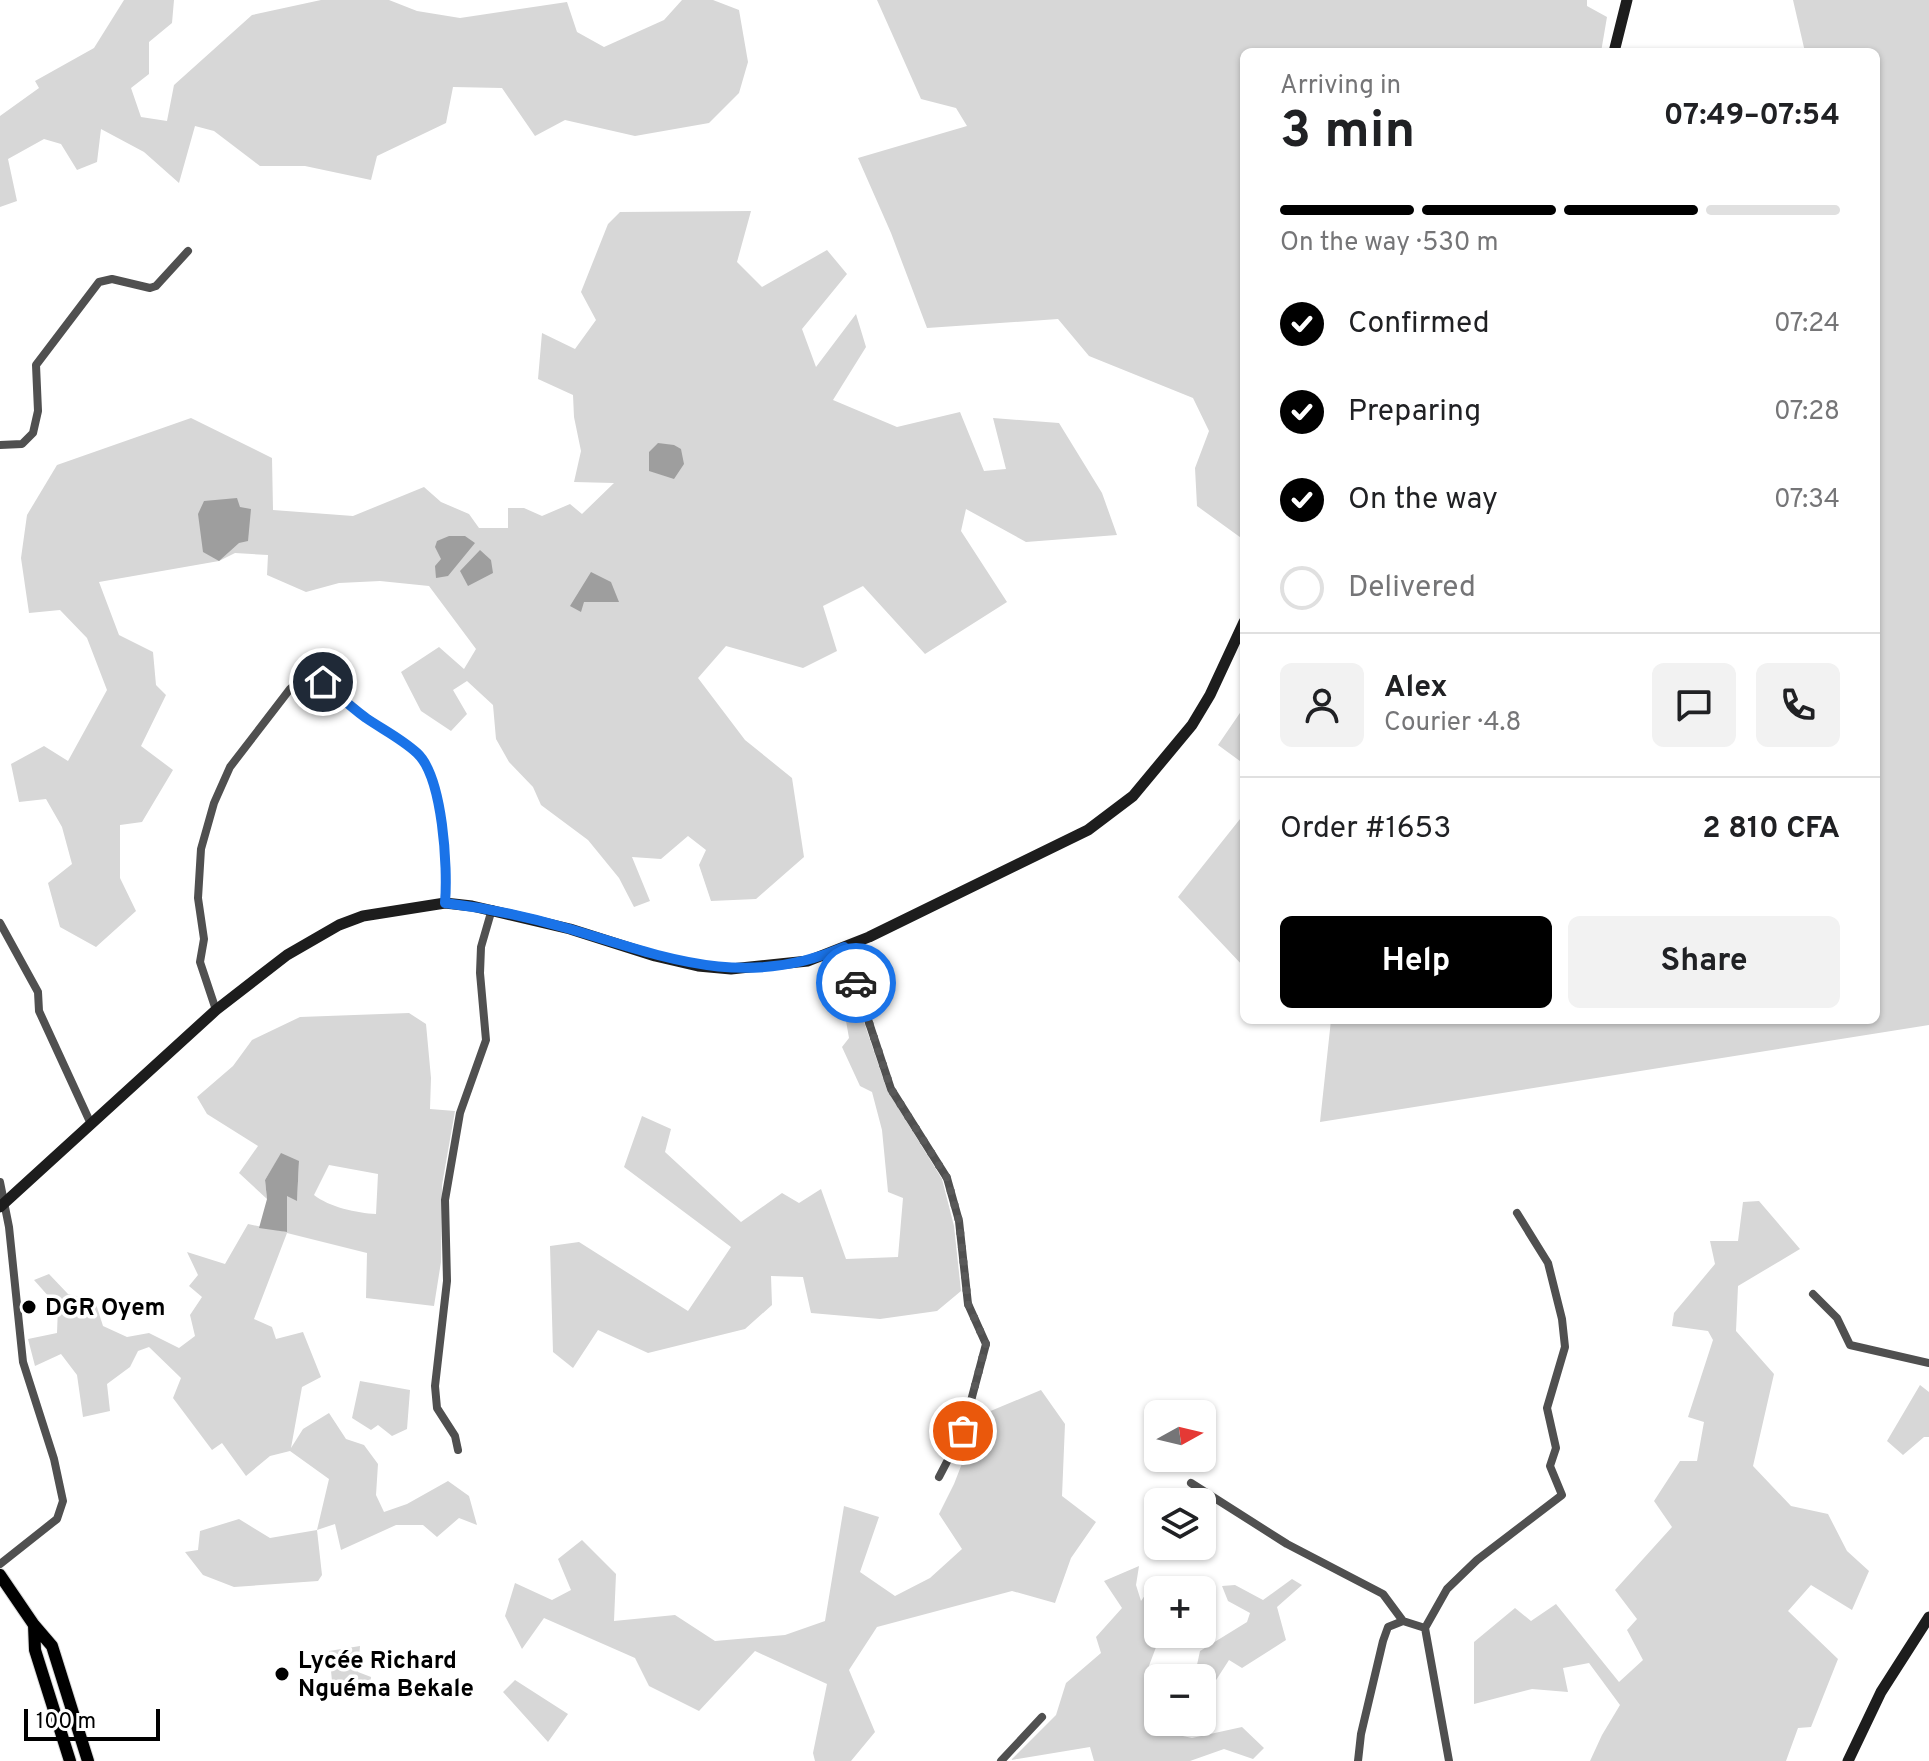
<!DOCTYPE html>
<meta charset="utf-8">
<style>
body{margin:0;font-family:Overpass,sans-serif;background:#f2f2f2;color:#202124;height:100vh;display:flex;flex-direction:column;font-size:30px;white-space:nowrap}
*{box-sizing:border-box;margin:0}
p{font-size:26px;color:#757577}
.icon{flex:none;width:44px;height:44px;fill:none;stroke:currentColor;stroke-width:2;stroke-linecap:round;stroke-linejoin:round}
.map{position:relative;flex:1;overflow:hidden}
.sheet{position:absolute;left:1240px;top:48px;width:640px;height:976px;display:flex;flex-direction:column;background:#fff;border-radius:12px;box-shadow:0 2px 6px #0004}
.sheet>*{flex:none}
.needle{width:52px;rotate:82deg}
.buttons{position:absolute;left:1144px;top:1400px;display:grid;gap:16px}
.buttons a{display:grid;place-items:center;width:72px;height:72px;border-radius:12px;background:#fff;box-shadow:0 2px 6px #0004;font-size:40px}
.scale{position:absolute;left:24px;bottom:20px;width:136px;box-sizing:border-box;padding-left:8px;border:4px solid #000;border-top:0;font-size:22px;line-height:28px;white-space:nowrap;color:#000;-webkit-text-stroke:6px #fff;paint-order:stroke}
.pin{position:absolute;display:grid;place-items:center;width:68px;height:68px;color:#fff;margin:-34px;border:4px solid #fff;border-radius:50%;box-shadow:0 2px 8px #0007}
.courier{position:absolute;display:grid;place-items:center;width:80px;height:80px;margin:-40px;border:6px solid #1a73e8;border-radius:50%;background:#fff;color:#222;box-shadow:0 2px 10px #0007}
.head em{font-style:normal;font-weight:700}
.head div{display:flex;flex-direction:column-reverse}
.head{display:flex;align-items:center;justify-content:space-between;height:136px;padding:0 40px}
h1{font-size:52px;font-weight:700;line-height:60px}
.bar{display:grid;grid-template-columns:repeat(4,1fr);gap:12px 8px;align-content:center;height:96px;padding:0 40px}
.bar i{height:10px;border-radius:6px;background:#e0e0e0}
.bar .active{background:#000}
.bar p{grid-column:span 4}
.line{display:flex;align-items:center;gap:20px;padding:0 40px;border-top:2px solid #e0e0e0}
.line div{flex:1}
.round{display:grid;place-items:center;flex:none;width:84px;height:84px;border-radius:12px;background:#f2f2f2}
ol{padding:0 40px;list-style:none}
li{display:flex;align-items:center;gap:24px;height:88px}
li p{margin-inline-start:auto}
li .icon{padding:8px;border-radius:50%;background:#000;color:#fff;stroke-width:4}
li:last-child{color:#757577}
li i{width:44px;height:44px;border:4px solid #e0e0e0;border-radius:50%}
.action{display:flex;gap:16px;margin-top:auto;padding:16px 40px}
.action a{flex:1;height:92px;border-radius:12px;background:#000;color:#fff;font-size:32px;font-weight:700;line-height:92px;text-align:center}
.action a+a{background:#f2f2f2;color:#202124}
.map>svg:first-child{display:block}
.green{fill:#d7d7d7;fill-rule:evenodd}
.water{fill:#9e9e9e}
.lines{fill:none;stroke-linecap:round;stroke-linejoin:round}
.primary-casing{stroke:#dbdbdb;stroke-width:14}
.street{stroke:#505050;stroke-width:8}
.secondary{stroke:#1d1d1d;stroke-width:11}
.primary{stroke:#000;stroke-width:12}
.done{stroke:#595959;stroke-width:8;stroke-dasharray:0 14.4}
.route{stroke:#1a73e8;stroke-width:10}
.poi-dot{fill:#000;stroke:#fff;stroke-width:3}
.labels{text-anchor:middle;stroke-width:7;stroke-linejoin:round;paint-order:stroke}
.poi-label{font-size:24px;font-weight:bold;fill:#000;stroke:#fff;text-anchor:start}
</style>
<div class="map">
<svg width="1929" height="1761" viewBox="0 0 1929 1761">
<rect width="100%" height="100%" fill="#fff"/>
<path class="green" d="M124,0h50l-2,23 -23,19v32l-18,14 10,29 26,4 7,-36 78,-70 69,-15h68l28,11 43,7 107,-16 10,30 27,15 60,-27 18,-20h31l26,10 9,52 -9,31 -30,30 -74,13 -70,-16 -30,16 -33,-48 -49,-1 -7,36 -69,33 -6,24 -66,-14h-45l-46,-35 -19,-5 -16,57 -35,-31 -43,-23 -4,33 -20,8 -16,-26 -17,-5 -36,20 9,42 -17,6v-91l39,-28 -4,-7 59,-33z
M877,0h710v6l20,11 -6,35h-357v488l-47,-34 -2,-38 14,-37 -16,-33 -104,-42 -31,-37 -131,9 -36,-95 -33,-75 109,-32 -11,-18 -35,-9z
M1793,0h136v1025l-609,97 11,-102h545v-968h-71z
M751,211l-14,51 25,25 65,-37 20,24 -45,55 14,38 40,-53 10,33 -33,53 64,27 63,-15 24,59 22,-2 -13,-51 66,5 43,70 15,42 -91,7 -60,-33 -5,22 46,71 -82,52 -62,-68 -40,20 14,45 -34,17 -77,-22 -28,32 47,62 47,38 12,79 -48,42 -45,2 -12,-36 7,-15 -18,-14 -27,23 -29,-2 18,44 -16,6 -15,-29 -31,-38 -47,-35 -8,-18 -24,-25 -13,-23 -3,-34 -26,-24 -14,9 14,24 -16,17 -30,-20 -20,-39 38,-25 25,22 12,-20 -47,-63 -49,-5 -41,2 -33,9 -39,-17 1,-20 -33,-2 -16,8 -120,21 20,53 34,17 3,33 10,10 -25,51 32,24 -31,52 -22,3v53l16,33 -40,36 -36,-20 -12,-44 24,-19 -10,-37 -16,-28 -27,3 -8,-38 33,-18 24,15 39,-71 -20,-52 -27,-28 -31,3 -8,-55 6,-43 30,-50 134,-47 81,40 1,52 80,6 71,-29 17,15 28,12 10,14h29v-20h16l18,8 28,-12 12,10 32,-31 -40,-1 7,-31 -7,-34 -1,-22 -35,-16 4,-46 33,16 21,-29 -15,-28 27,-68 12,-12z
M1244,707v57l-26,-19z
M1244,814v153l-66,-70z
M838,975h10l39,115 55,89 12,47 7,65 -24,20 -57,8 -69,-6 -8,-36 -32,-1 1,29 -27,24 -97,24 -50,-23 -25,38 -20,-16 -3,-106 29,-4 109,69 43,-64 -107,-80 18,-51 29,13 -6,23 76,70 41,-29 17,10 22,-14 25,70 52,-2 5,-59 -15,-6 -6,-62 -10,-38 -12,-6 -18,-39 7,-9z
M409,1013l17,11 5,54 -1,31 25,2 -13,74 -1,77 -7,44 -68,-8 1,-45 -80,-20 -33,86 18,8 4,12 27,-7 18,45 -19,10 -11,61 12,-19 26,-16 17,26 18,6 14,19 -2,31 8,17 23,-8 41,-23 21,15 8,29 -18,-7 -22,19 -14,-12h-27l-55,25 -6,-26 -18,6 5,45 -4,6 -84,6 -31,-12 -18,-23 13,-2 2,-19 39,-12 31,19 47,-8 12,-51 -39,-28 -20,5 -24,20 -24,-33 -10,7 -39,-52 8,-20 -32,-31 -11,4 -8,16 -23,17 3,27 -27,6 -6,-42 -16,-21 -26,12 -7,-27 29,-6 1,-26 -24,-27 15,-6 19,20 27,7 8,25 24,11 22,-4 30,15 16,-12 -5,-21 12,-18 -13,-11 9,-11 -11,-23 38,12 23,-40 39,8v-37l10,5 2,-38 -18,-8 -16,26 2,19 -28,-26 19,-27 -51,-32 -10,-17 36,-31 19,-26 48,-23zM329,1165l49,9 -2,40c-19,-1 -47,-7 -62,-19z
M1759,1201l41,48 -62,37 -2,45 38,43 -21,92 38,40 37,8 19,37 22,20 -17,39 -41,-25 -23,26 50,48 -27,68 -13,1 -12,33h-196l12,-26 18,-30 -31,-42 -26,5 5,24 -36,-3 -58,15v-62l41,-34 16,13 25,-17 63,78 24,-22 -16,-30 10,-11 -22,-29 57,-63 -18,-26 26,-40h17l7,-39 -16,-5 25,-77 -5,-9 -36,-5 2,-13 41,-49 -5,-23h28l5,-39z
M360,1381l50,9 -3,39 -15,7 -14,-11 -7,5 -19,-12z
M1920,1385l9,7v45h-5l-21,18 -16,-14z
M1041,1390l24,34 -3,72 34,26 -25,36 -16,45 -43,-12 -135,36 -28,43 26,62 -24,29h-36l-2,-8 14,-69 -72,-33 -56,60 -50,-25 -14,-28 -91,-40 -22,31 -17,-33 10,-33 37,17 19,-10 -13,-31 24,-19 34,34 -2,47 61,-6 40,26 70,-6 40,-14 19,-115 35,11 -19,55 35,24 35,-18 32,-29 -23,-35 15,-30 27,-69z
M1139,1566l-3,19 5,16 13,-19 12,1 2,7h-10v44h3l-14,37 48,3 5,-23 47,-29 3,-9 -22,-12 -6,-15 13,-1 28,15 29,-21 10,6 -25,22 9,33 -44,28 -13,-8 -20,31 -7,1v-14h-44v44h4l2,10 28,6 50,-11 22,21 -11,11 -29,-10 -34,12h-96l-4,-14 -79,13 45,-45 10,-32 35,-30 -5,-16 26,-29 -18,-27z
M360,1646l-2,26 13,5 -2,17 -36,-3 -4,-40z
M515,1680l53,34 -20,28 -45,-50z"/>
<path class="water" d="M658,443l16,2 7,4 3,15 -10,15 -25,-8v-19z
M237,498l3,9 11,2 -3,32 -9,2 -20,18 -16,-9 -5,-38 6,-13z
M449,536h16l10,7 -27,33 -12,2 -1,-12 6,-7 -6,-12 2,-6z
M480,550l11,10 2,13 -25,13 -8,-15z
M591,572l20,10 8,20h-35l-3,10 -11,-6z
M281,1153l18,8 -2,40 -10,-5v36l-28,-4 8,-29 -2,-19z"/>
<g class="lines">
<g class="primary-casing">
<path id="primary" d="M0,1575l34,50 18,21 36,115
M34,1625l1,25 35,111"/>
</g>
<path class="street" d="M0,445l22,-1 11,-11 5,-22 -2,-46 63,-83 13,-3 38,9 6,-2 32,-35
M0,923l38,69 1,19 52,113
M844,947l47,142 56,89 12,43 9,83 18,40 -23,87 -24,46
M216,1010l-16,-48 4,-23 -6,-41 3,-49 13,-46 16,-36 60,-78 9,-8c31,-2 40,16 62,33 18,14 40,24 56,39 26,25 31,115 28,150
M0,1182l9,45 14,135 31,97 9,42 -6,18 -57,45
M1813,1294l24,24 13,27 79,18
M458,1450l-3,-14 -18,-28 -2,-22 12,-105 -2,-81 15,-87 26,-73 -6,-67 1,-26 11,-38
M1191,1483l96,61 96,50 20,27
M1001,1761l41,-44
M1358,1761l3,-27 22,-93 5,-14 15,-6 22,7
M1449,1761l-24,-133 22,-39 30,-29 85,-65 -12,-29 6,-18 -9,-40 18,-61 -3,-28 -14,-56 -31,-50"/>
<path class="secondary" d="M1614,52l13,-52
M0,1207l216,-197 71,-55 52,-30 24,-9 82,-13 27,3 98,23 85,27 43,10 33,3 77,-8 61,-24 219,-107 45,-34 59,-71 18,-30 34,-73
M1848,1761l33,-69 48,-75"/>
<use href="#primary" class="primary"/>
</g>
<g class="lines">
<path class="done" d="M856,983l35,106 56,89 12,43 9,83 18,40 -23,87"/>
<path class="route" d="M323,682c14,12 28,25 43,36 16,11 36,21 51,35 26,24 31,115 28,150 42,5 84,14 125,26 96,29 176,61 274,18l12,36"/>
</g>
<g class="poi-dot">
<circle cx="29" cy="1307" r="8"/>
<circle cx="282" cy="1674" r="8"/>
</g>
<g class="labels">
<g class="poi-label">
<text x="45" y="1315">DGR Oyem</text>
<text x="298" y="1668">Lycée Richard<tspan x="298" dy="28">Nguéma Bekale</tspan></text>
</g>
</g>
</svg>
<div class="buttons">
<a><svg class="needle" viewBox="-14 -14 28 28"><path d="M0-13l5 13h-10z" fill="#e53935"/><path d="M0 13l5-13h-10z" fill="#757577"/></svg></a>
<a><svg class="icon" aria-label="layers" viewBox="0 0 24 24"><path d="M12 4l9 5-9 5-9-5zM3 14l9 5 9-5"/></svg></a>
<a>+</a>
<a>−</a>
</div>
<div class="scale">100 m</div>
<div class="pin" style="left:963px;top:1431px;background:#ea580c"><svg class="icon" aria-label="bag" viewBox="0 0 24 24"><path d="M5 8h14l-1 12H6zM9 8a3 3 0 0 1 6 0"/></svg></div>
<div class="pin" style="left:323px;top:682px;background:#1f2937"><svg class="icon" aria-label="home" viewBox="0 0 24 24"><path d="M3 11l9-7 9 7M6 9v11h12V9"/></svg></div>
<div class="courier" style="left:856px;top:983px"><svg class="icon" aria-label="car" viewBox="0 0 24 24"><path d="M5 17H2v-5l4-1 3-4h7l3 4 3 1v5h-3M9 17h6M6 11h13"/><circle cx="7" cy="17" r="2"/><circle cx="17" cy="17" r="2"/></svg></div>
<section class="sheet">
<div class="head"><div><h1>3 min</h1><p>Arriving in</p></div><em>07:49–07:54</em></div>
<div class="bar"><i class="active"></i><i class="active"></i><i class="active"></i><i></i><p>On the way · 530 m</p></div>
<ol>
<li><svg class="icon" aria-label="check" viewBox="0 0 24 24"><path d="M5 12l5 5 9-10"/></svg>Confirmed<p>07:24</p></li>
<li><svg class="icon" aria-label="check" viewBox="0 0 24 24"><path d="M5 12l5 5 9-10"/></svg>Preparing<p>07:28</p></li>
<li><svg class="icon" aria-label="check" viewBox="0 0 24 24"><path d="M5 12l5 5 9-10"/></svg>On the way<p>07:34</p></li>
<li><i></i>Delivered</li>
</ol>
<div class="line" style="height:144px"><a class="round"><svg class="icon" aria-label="person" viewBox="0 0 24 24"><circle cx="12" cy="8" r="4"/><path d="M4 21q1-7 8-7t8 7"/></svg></a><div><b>Alex</b><p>Courier · 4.8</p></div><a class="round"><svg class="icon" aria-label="chat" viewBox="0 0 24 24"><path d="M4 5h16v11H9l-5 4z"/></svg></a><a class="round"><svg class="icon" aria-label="phone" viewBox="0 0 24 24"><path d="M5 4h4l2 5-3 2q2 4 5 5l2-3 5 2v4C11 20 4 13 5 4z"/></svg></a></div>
<div class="line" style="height:104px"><div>Order #1653</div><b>2 810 CFA</b></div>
<div class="action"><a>Help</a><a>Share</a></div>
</section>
</div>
